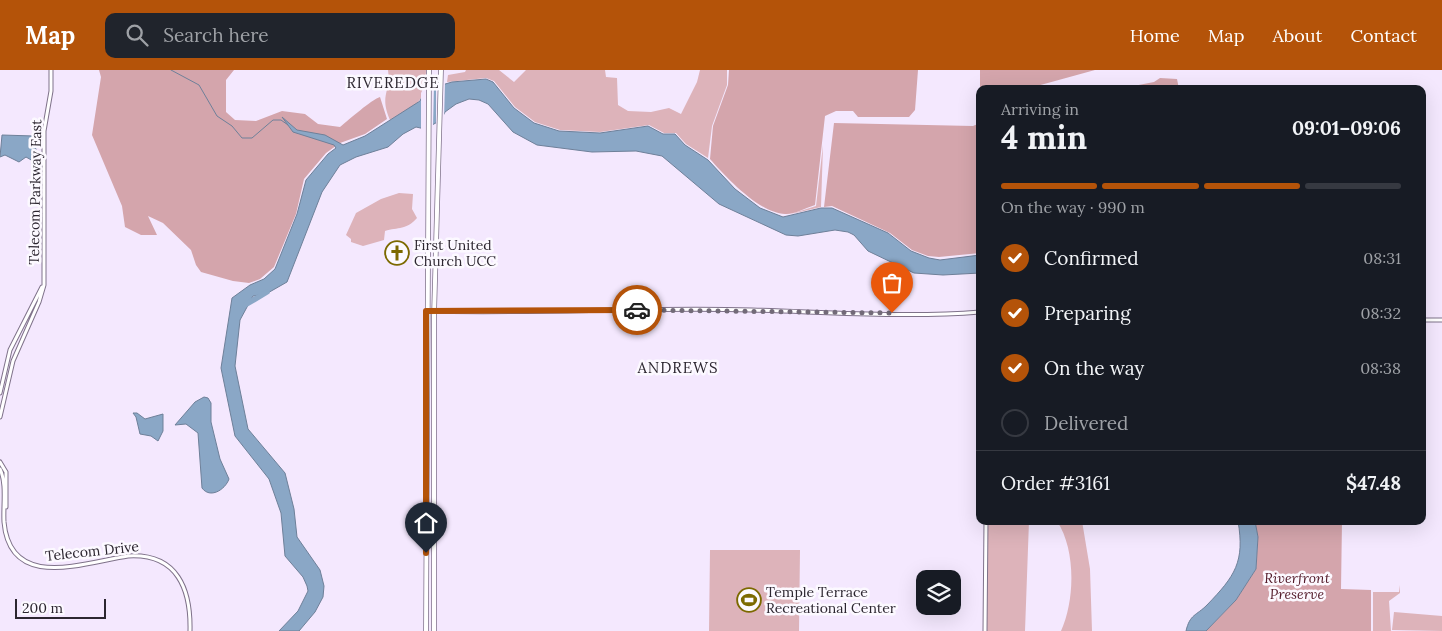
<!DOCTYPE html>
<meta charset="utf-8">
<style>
body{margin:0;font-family:Lora,serif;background:#20242c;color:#f1f3f6;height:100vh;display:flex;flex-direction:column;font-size:19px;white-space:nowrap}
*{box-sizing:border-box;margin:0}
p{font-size:16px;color:#9ea1a6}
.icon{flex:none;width:28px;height:28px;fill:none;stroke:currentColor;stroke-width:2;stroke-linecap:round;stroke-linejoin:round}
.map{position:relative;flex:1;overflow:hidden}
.panel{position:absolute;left:976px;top:15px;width:450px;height:440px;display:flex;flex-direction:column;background:#171b24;border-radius:10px;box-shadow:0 5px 20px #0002}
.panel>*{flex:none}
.controls{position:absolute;left:916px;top:500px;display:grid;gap:10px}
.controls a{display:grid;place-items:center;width:45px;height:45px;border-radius:10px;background:#171b24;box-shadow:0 5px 20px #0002;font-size:25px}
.scale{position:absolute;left:15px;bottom:12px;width:91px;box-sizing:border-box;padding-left:5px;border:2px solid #2c2630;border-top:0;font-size:14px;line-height:18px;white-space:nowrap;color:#2c2630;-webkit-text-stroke:4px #fcf9ff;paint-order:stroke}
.pin{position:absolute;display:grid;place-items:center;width:42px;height:42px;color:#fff;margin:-51px -21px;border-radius:50% 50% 50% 0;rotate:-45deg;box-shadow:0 0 5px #0007}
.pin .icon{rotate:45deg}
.courier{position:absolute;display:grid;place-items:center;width:50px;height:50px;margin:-25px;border:4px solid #b45309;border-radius:50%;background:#fff;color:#222;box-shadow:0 1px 6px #0007}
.summary em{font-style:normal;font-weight:700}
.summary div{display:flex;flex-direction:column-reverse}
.summary{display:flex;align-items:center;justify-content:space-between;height:85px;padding:0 25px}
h1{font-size:32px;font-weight:700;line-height:38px}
.bar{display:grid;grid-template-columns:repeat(4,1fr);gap:8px 5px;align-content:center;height:60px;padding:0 25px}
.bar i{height:6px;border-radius:4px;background:#363941}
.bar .selected{background:#b45309}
.bar p{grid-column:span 4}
.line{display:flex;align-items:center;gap:12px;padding:0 25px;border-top:1px solid #363941}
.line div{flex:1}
ol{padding:0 25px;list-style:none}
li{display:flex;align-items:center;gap:15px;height:55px}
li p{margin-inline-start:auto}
li .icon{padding:5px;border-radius:50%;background:#b45309;color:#fff;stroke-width:4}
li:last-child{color:#9ea1a6}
li i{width:28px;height:28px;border:2px solid #363941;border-radius:50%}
header{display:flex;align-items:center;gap:30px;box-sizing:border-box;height:70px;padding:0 25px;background:#b45309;color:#fff}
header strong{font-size:24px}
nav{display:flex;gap:28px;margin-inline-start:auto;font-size:18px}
.search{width:350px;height:45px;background:#20242c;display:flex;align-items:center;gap:12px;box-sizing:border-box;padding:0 18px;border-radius:10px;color:#9ea1a6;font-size:19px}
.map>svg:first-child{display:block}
.green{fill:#ddb3ba}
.forest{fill:#d4a5ac}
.water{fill:#8aa7c6;stroke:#6e8099}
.pier{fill:#f4e8fe}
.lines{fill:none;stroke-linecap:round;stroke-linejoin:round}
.stream{stroke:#6e8099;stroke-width:1}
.river{stroke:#8aa7c6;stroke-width:5.5}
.minor-casing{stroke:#7f728a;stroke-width:5}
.major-casing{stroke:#7f728a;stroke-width:5.5}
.minor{stroke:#fff;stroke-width:3}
.major{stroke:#fff;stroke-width:4}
.done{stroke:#726a78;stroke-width:5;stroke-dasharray:0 9}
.route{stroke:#b45309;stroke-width:6}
.labels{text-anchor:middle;stroke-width:5;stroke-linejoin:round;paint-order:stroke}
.street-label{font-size:14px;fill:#2c2630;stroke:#fcf9ff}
.poi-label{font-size:14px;fill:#2c2630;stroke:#fcf9ff;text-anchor:start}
.park-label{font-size:14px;font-style:italic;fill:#521928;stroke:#fcf9ff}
.neighbourhood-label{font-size:15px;letter-spacing:1px;fill:#2c2630;stroke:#fcf9ff}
</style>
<header>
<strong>Map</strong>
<div class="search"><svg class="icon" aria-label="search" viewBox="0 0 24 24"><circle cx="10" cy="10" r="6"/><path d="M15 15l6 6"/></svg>Search here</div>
<nav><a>Home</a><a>Map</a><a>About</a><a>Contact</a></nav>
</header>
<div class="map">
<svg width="1442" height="561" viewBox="0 0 1442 561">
<rect width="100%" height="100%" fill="#f4e8fe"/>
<path class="green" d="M388,0h38c-1,35 -8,33 -36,50 -11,-25 1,-27 -2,-50z
M466,0h33l15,12 12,-12h79l1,7 11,1 1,27 10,6 23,1 18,-4 12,6 16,-32 3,-12h27v15l-15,41 -4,32 -22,-14 -10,-11h-12l-15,-8 -49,7 -40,-2 -25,-8 -20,-15 -21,-26 -8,-3 -39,4 1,-7 17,-3z
M823,75l-2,62 -30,7 25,-8z
M399,123l14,1 -1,15 5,9c-10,12 -19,9 -32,13l-1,9 -21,6 -12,-4v-3l-5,-4 10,-22 25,-14z
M987,451h42l-4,110h-38z
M1057,451h25l8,48 2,62h-31c14,-31 15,-81 -4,-110z
M710,480h90l-1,81h-90z
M1400,515v8l-11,8 2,30h-18v-39h26z
M1394,542l48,4v15l-50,-1z"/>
<path class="forest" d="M99,0h135l-8,10v32l9,8 21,1 26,-10 23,3 13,10 22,3c10,-8 31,-27 40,-30l7,22 -22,15 -25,9 -14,10 -22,26 -8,35 -22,53 -14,12 -11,4 -16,-2 -32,-9 -5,-7 -5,-15 -28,-27 -15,-7 9,19h-16l-16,-8 -3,-21 -30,-71 9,-58z
M729,0h189l-3,40 -6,7h-51l-5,-6h-17l-11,5 -10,89c-9,3 -22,10 -30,9 -26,-1 -59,-37 -75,-55l3,-33 15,-41z
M980,0h115l-69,19h-46z
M1160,8l17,1 2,10h-61l36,-7z
M834,53l139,3 7,-3v130l-41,4 -11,-1 -16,-6 -22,-17 -58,-27 -8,1z
M1255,451h87l-1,68 30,1v41h-165l30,-31 20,-31 2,-32z"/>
<path class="water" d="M486,9l7,3 21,26 20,15 25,8 41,2 48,-7 15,8h12l10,11 23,15 27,29 25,19 23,9 38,-9h11l56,25 23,18 18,7 11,2 40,-5v18l-37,2 -29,-2 -46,-22 -14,-16 -6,-3 -13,-2 -37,6 -12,-1 -67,-31 -57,-48 -26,-5 -44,1 -55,-7 -24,-13 -25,-28 -9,-4 -10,-1 -13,5 -11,8 -4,8 -16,9 -9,-2 -13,7 -15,13 -32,10 -16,8 -18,27 -35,90 -21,12 -13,2 -13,24 -5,46 13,63 37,44 9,36 3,28 23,33 4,16 -1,11 -8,15 -16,19h-20l19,-20 10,-20 -1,-5 -4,-9 -18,-21 -4,-43 -12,-34 -34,-43 -14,-68 11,-70 18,-13 14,-6 11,-10 22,-55 9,-34 22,-26 8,-6 -2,-3 -41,-13 -11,-15 15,13 28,5 18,10 22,-9 55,-35 5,-11 27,-8z
M2,65l32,1 2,15 -3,10 -7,-4 -7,5 -14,-7 -5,2z
M204,327l4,1 3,5v19l9,37 9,20c-4,11 -19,20 -27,9l-4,-55 -12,-9 -11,1 20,-23z
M133,343h4l8,6 18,-5v17l-5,10 -7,-5 -11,-2 -4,-17z
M1238,451h17l3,16 -2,32 -20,31 -30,31h-20c4,-17 10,-15 21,-26 28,-29 38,-43 31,-84z"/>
<path class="pier" d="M445,12l-1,38 -8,6v-41z
M434,15l-1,42 -9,5 -3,-2v-37l2,-4z"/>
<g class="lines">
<path class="stream" d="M171,0l28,15 18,31 15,10 10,12h10l21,-18h8l7,5"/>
<path class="river" d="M245,235l22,-13"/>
<g class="minor-casing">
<path id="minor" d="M426,241c109,3 218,-4 326,-1 74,2 154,8 228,2
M1422,250h20
M0,323l10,-43 32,-63
M0,347l13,-56 26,-59 5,-17v-154l7,-40v-21
M0,392l6,10v35
M0,399c7,15 3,36 4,53 6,69 79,41 124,34 50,-3 63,34 62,75
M985,561l1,-110"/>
</g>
<g class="major-casing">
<path id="major" d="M426,561l3,-561
M434,561v-315l7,-246"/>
</g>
<use href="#minor" class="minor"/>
<use href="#major" class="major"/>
</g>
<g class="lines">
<path class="done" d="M637,240l255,3"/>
<path class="route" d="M426,483v-242l211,-1"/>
</g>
<defs>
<g id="church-ring" transform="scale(1.25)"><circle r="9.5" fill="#fcf9ff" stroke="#7c6900" stroke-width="1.5"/><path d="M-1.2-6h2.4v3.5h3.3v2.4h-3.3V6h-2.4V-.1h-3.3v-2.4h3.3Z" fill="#7c6900"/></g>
<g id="stadium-ring" transform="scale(1.25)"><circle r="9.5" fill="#fcf9ff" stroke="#7c6900" stroke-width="1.5"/><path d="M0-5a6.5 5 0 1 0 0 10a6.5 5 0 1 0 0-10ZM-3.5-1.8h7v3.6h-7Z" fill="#7c6900"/></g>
</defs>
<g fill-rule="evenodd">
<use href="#church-ring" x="397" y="183"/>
<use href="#stadium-ring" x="749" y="530"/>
</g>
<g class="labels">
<g class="street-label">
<text transform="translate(35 122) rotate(-89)" y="5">Telecom Parkway East</text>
<text transform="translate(92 481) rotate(-6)" y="5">Telecom Drive</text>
</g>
<g class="poi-label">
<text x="414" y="180">First United<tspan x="414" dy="16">Church UCC</tspan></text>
<text x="766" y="527">Temple Terrace<tspan x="766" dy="16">Recreational Center</tspan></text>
</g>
<g class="park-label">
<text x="1297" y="513">Riverfront<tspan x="1297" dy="16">Preserve</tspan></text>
</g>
<g class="neighbourhood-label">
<text x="393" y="18">RIVEREDGE</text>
<text x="678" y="303">ANDREWS</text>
</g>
</g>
</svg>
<div class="controls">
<a><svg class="icon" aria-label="layers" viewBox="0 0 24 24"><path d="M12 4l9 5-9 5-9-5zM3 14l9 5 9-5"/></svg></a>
</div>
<div class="scale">200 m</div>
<div class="pin" style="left:892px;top:243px;background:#ea580c"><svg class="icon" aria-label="bag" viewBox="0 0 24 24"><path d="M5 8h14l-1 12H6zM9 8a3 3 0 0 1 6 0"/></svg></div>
<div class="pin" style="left:426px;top:483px;background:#1f2937"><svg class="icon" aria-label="home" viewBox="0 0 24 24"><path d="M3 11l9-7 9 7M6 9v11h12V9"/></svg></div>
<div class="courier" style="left:637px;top:240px"><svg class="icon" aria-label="car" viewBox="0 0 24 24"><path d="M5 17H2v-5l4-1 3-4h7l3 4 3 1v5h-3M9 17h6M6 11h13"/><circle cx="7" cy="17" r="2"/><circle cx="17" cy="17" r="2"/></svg></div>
<section class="panel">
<div class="summary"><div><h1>4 min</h1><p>Arriving in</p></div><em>09:01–09:06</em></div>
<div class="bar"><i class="selected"></i><i class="selected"></i><i class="selected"></i><i></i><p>On the way · 990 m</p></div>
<ol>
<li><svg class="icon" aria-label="check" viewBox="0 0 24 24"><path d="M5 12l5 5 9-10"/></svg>Confirmed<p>08:31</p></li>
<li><svg class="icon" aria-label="check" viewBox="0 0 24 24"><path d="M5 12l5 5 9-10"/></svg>Preparing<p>08:32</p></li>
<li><svg class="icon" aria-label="check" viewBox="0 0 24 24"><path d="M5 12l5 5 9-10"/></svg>On the way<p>08:38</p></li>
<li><i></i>Delivered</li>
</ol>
<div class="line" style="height:65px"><div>Order #3161</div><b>$47.48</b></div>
</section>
</div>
